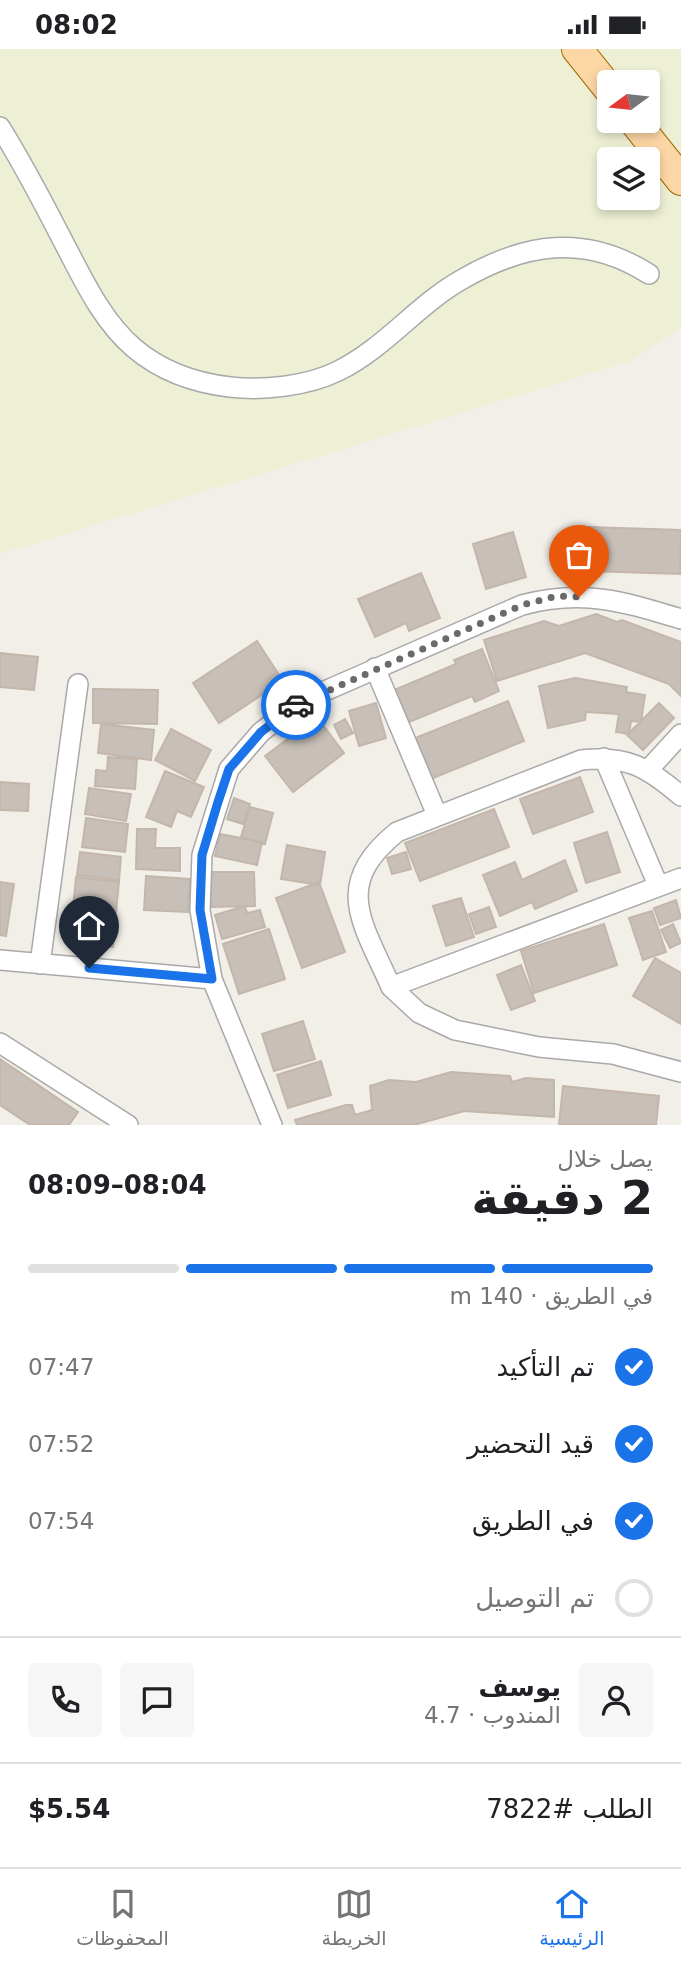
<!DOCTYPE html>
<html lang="ar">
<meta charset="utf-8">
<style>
body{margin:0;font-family:"DejaVu Sans","Noto Sans Arabic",sans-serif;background:#f6f6f6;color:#202124;direction:rtl;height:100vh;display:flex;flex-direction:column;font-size:26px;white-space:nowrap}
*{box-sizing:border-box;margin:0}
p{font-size:23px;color:#757577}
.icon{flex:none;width:38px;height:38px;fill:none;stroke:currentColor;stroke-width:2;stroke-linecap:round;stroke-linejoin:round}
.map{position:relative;height:1076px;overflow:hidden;direction:ltr}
.details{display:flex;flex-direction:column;background:#fff;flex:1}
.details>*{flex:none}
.needle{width:46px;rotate:255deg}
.fabs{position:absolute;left:597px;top:21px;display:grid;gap:14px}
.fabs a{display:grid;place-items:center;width:63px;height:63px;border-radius:7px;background:#fff;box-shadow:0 4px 10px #0003;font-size:35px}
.pin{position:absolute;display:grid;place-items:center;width:60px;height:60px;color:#fff;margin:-72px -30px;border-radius:50% 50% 50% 0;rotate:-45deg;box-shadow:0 0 7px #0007}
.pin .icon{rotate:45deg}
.courier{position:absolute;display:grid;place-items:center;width:70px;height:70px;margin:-35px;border:5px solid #1a73e8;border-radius:50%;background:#fff;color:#222;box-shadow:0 2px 9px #0007}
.headline em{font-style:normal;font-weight:700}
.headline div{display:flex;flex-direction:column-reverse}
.headline{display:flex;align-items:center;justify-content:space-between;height:119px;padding:0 28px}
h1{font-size:46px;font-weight:700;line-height:52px}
.bar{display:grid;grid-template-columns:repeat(4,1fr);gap:10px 7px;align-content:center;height:84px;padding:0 28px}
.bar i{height:9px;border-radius:5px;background:#e0e0e0}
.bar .selected{background:#1a73e8}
.bar p{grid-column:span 4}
.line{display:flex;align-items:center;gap:18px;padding:0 28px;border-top:2px solid #e0e0e0}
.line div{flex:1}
.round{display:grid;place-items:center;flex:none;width:74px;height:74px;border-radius:7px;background:#f6f6f6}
ol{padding:0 28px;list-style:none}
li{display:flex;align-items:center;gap:21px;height:77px}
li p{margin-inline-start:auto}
li .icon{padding:7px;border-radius:50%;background:#1a73e8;color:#fff;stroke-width:4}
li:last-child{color:#757577}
li i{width:38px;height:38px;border:4px solid #e0e0e0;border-radius:50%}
.status{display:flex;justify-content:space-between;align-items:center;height:49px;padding:0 35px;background:#fff;direction:ltr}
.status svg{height:19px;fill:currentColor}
.tabs{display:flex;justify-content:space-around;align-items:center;height:98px;border-top:2px solid #e0e0e0;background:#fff;font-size:19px;color:#757577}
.tabs a{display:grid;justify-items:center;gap:4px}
.tabs .selected{color:#1a73e8}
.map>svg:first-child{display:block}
.farmland{fill:#eef0d5;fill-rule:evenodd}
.building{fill:#c7bfb8;stroke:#c4b6ab;stroke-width:2}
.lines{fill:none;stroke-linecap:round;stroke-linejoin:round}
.minor-casing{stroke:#a9a9a9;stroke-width:22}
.primary-casing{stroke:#a06b00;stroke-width:32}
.minor{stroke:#fff;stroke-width:19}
.primary{stroke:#fcd6a4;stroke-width:30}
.done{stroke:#6b6a68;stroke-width:7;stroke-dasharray:0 12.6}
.route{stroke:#1a73e8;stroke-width:9}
</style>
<div class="status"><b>08:02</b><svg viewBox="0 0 49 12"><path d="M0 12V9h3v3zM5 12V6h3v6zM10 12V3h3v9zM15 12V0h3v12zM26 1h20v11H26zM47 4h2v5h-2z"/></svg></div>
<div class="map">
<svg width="681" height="1076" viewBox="0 0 681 1076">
<rect width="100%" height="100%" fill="#f2efe9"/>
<path class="farmland" d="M0,0h681v278l-50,34 -631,193zM609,33h39v39h-39zM609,110h39v39h-39z"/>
<path class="building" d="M589,478l92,3 -1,44 -92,-3z
M513,483l13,45 -40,12 -13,-45z
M421,524l19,45 -31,13 -3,-8 -31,14 -17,-38z
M596,565l21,8 5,-2 59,22v54l-12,-12 -84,-31 -88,28 -13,-41 60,-19 15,5z
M257,592l26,40 -64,42 -26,-40z
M482,600l17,42 -24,11 -3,-6 -65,27 -13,-33 62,-26 -2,-4z
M0,604l38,4 -4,33 -34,-3z
M575,629l52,9 -1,5 19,3 -4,27 -10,-1 -2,13 -13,-2 3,-18 -33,-2 -1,8 -37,8 -9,-42z
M93,640l65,1 -1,34 -64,-1z
M508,652l16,40 -93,38 -16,-41z
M376,654l10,35 -27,8 -10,-35z
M659,654l15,15 -31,32 -16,-15z
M317,668l27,36 -51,39 -28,-36z
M345,670l8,14 -12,6 -7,-14z
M101,675l53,6 -3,30 -53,-7z
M171,680l40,21 -16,31 -40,-21z
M108,708l29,2 -2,30 -40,-3 1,-16 11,1z
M165,722l39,16 -13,30 -14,-6 -6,16 -25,-10z
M580,728l13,35 -60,22 -13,-35z
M0,733l29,2 -1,27 -28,-1z
M89,739l42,6 -5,27 -41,-7z
M234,749l16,6 -7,20 -16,-5z
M250,758l23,6 -8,31 -24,-7z
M494,760l15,38 -89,34 -15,-38z
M86,769l42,6 -3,28 -43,-5z
M137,780h19l-1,19h25v23l-44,-2z
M607,783l13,40 -34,11 -12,-40z
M220,785l42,8 -5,23 -42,-9z
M287,796l38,7 -5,33 -39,-6z
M80,803l41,5 -2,23 -42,-5z
M406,803l5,17 -19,5 -5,-16z
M565,811l12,31 -42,18 -3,-7 -32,14 -17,-41 32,-13 7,18z
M210,823h44l1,34 -44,1z
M146,827l44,3 -2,33 -44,-2z
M76,828l43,5 -3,30 -43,-4z
M0,833l14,2 -8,52 -6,-1z
M319,833l26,70 -43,16 -26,-70z
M461,849l13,39 -28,9 -13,-40z
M676,851l5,18 -21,7 -6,-17z
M245,857l2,7 13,-3 5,17 -43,12 -7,-24z
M489,858l7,20 -20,7 -7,-20z
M652,862l14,41 -23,8 -14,-42z
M70,864l46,4 -3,30 -46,-5z
M604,875l13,41 -83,28 -13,-42z
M673,875l8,19 -11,5 -9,-18z
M269,880l16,50 -46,15 -16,-50z
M655,909l26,15v51l-48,-28z
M521,916l14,36 -24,9 -14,-35z
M303,972l12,38 -41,12 -12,-37z
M0,1010l78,53 -9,13h-39l-30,-20z
M321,1012l10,34 -43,13 -11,-33z
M451,1023l59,4 2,6 14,-4 28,2v37l-90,-6 -50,14h-117l-2,-5 51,-15h6l3,10 17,-5 -2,-24 19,-6 27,2z
M563,1037l96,10 -3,29h-97z"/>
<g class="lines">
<g class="minor-casing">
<path id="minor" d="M0,78c24,38 44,77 64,116 19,36 38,78 70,105 27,23 61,35 96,39 33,4 78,-1 108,-16 47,-23 79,-66 123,-91 63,-37 124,-47 188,-6
M375,619l62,147
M604,709l54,127
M649,720l32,-35
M681,747c-34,-29 -54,-41 -100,-36l-184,72c-66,53 -34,91 -6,155l290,-109
M0,911l212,19
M40,915l38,-280
M391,938l28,26 36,17 84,17 74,7 68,18
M0,994l128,82
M272,1076l-60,-146 -12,-69 2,-55 27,-86 32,-37 41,-31 220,-96c61,-16 100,-4 159,14"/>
</g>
<g class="primary-casing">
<path id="primary" d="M577,0l32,40
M634,72l47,59"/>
</g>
<use href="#minor" class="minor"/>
<use href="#primary" class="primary"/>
</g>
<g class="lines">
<path class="done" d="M296,656l226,-100 35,-9 22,1"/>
<path class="route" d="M89,919l123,11 -12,-69 2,-55 16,-53 11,-33 32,-37 35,-27"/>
</g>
</svg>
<div class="fabs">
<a><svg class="needle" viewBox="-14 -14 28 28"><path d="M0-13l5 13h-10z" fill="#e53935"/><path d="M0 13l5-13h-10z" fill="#757577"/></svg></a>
<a><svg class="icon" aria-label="layers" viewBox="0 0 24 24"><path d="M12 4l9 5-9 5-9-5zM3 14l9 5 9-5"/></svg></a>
</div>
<div class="pin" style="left:579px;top:548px;background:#ea580c"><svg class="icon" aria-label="bag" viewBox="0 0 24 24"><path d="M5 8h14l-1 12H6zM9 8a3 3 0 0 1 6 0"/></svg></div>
<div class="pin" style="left:89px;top:919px;background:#1f2937"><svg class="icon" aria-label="home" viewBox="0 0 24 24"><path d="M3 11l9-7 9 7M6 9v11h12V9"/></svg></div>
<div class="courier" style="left:296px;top:656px"><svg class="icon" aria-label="car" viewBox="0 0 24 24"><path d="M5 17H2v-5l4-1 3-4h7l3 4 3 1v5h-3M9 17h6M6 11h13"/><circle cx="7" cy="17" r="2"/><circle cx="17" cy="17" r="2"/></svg></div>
</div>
<section class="details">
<div class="headline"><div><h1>2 دقيقة</h1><p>يصل خلال</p></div><em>08:04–08:09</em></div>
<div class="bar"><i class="selected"></i><i class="selected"></i><i class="selected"></i><i></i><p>في الطريق · 140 m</p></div>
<ol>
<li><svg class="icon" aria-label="check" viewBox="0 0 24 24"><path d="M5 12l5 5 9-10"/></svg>تم التأكيد<p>07:47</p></li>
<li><svg class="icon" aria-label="check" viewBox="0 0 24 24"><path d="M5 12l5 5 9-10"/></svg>قيد التحضير<p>07:52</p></li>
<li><svg class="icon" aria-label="check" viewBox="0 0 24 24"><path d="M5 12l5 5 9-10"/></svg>في الطريق<p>07:54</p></li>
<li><i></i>تم التوصيل</li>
</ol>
<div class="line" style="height:126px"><a class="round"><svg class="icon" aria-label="person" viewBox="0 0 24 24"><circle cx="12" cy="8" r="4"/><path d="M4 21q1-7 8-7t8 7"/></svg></a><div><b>يوسف</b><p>المندوب · 4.7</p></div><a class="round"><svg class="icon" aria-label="chat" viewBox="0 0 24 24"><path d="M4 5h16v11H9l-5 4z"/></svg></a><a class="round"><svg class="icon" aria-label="phone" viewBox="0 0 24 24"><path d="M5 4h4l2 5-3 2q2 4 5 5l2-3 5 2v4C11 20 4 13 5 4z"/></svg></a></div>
<div class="line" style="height:91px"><div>الطلب #7822</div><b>$5.54</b></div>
</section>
<nav class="tabs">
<a class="selected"><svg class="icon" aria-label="home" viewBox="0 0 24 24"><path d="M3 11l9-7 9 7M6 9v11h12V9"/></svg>الرئيسية</a>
<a><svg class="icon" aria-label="map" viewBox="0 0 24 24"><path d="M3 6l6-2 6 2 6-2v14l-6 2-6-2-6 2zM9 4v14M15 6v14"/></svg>الخريطة</a>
<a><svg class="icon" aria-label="saved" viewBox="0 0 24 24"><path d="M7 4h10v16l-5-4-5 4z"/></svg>المحفوظات</a>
</nav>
